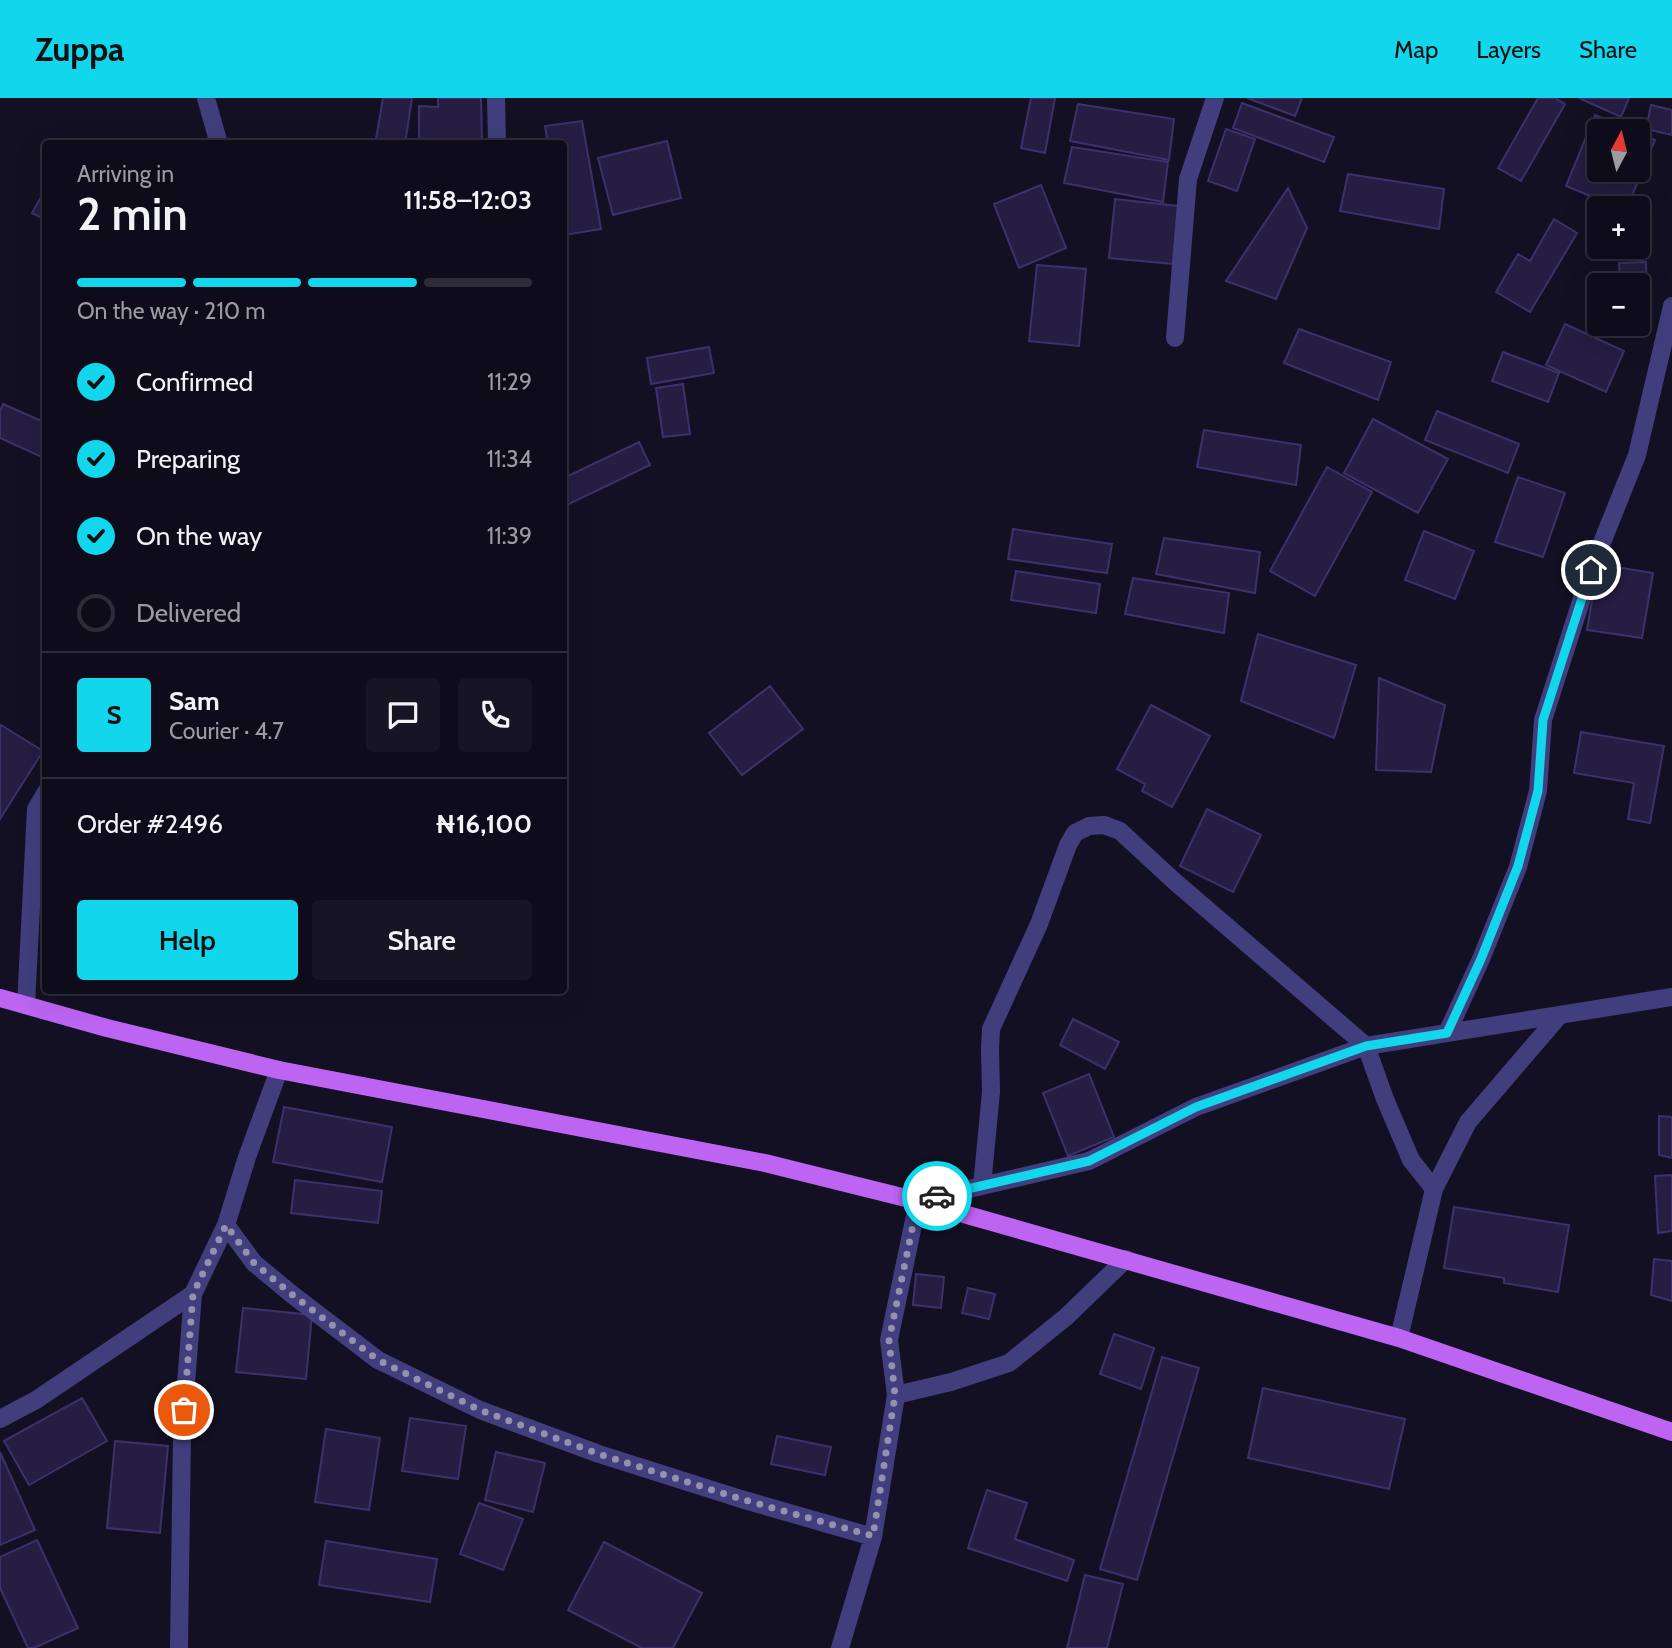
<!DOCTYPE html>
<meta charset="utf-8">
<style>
body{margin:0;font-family:Cabin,sans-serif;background:#171523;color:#f1f3f6;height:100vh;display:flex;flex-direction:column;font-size:26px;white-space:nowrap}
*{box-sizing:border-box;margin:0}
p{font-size:23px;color:#9b9ba2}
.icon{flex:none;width:38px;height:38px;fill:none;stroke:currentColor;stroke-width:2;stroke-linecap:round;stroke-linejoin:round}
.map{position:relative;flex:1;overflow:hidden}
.side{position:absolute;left:42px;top:42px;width:525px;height:854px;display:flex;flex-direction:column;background:#0e0c1a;border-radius:7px;box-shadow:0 7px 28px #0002,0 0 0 2px #2e2c39}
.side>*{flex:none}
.needle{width:46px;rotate:7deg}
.controls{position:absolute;left:1587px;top:21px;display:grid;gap:14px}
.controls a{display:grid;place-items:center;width:63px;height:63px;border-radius:7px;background:#0e0c1a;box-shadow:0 7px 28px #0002,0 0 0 2px #2e2c39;font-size:35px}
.pin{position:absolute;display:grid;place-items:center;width:60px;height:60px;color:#fff;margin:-30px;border:4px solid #fff;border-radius:50%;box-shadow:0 2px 7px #0007}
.courier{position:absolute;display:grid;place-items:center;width:70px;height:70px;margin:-35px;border:5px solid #12d6eb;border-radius:50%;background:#fff;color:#222;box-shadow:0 2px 9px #0007}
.head em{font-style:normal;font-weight:600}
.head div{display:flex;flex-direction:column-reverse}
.head{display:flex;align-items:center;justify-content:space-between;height:119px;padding:0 35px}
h1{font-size:46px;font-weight:600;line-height:52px}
.bar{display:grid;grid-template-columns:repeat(4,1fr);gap:10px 7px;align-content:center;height:84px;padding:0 35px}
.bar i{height:9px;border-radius:5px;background:#2e2c39}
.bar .selected{background:#12d6eb}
.bar p{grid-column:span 4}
.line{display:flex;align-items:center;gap:18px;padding:0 35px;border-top:2px solid #2e2c39}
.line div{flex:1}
.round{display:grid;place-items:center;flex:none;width:74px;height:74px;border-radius:7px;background:#171523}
ol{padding:0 35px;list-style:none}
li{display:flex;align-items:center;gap:21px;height:77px}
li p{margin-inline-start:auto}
li .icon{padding:7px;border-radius:50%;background:#12d6eb;color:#111;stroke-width:4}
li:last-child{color:#9b9ba2}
li i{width:38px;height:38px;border:4px solid #2e2c39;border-radius:50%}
.primary-button{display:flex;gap:14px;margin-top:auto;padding:14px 35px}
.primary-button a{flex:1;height:80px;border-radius:7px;background:#12d6eb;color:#111;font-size:28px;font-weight:600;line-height:80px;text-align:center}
.primary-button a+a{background:#171523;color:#f1f3f6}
header{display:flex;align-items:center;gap:42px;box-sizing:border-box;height:98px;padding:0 35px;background:#12d6eb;color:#111}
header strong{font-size:33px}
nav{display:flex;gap:38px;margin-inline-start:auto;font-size:24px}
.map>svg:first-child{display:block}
.building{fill:#251d42;stroke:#3d316c;stroke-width:2}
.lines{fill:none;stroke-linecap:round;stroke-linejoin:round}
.minor{stroke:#413e7e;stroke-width:18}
.major{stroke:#bd64f3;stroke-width:18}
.done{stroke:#9490b0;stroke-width:7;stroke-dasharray:0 12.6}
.route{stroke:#12d6eb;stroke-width:9}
</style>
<header>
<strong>Zuppa</strong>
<nav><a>Map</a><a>Layers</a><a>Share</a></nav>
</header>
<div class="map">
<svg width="1672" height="1550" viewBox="0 0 1672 1550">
<rect width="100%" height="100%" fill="#131023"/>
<path class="building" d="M383,0h29l-7,46 -29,-5z
M438,0h43l1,44h-63v-36l19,1z
M1031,0h24l-10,55 -24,-5z
M1247,0h55l-7,18z
M1538,0h17l10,6 -44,77 -23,-13z
M1579,0h50l-8,19z
M1242,5l92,34 -10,25 -91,-34z
M1078,6l96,15 -5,41 -99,-19z
M1651,7l21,5v25l-26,-6z
M1595,17l38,16h-33v39h38v-37l17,7 -28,68h-8l-53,-22z
M582,23l19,108 -37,6v-91h-16l-3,-18z
M1226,31l29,10 -18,52 -29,-10z
M667,43l14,57 -68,17 -15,-57z
M1072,49l96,15 -5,40 -99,-19z
M1348,76l96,15 -5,40 -99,-18z
M1041,87l25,63 -47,20 -25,-64z
M46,90v32l-14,-7z
M1288,90l19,40 -31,71 -50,-18z
M1115,101l63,7 -5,58 -64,-6z
M1554,121l23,14 -47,79 -34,-20 22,-38 12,7z
M1646,164l1,37h-9v-14h-18l-1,-22z
M1037,167l49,4 -7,77 -50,-5z
M1565,226l59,27 -18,41 -60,-27z
M1299,231l92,33 -13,38 -94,-37z
M709,249l5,26 -63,11 -4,-26z
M1503,254l56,21 -11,29 -56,-21z
M683,286l7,50 -27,3 -7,-49z
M3,306l43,19v36l-46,-21v-27z
M1437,313l82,33 -11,29 -83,-33z
M1373,321l75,40 -30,54 -74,-40z
M1204,332l97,15 -5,40 -99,-18z
M639,344l11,23 -83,40 -3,-7v-20z
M1327,369l45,25 -57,104 -45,-25z
M1518,379l47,16 -22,64 -48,-15z
M1013,431l99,15 -5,29 -99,-14z
M1424,433l50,20 -19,48 -50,-19z
M1164,440l96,14 -5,41 -99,-19z
M1598,466l55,9 -11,65 -55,-8z
M1016,473l84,13 -4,29 -85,-13z
M1133,480l96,15 -5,40 -99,-19z
M1258,536l98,31 -22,73 -93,-37z
M1379,580l66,27 -14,67 -55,-2z
M770,588l33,43 -61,46 -33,-42z
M1151,607l59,31 -38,71 -30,-16 3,-7 -28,-15z
M1,627l42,26 -43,68v-92z
M1581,634l83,14 -14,77 -22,-4 6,-36 -60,-10z
M1207,711l54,26 -28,57 -53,-26z
M1073,921l46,23 -14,27 -45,-24z
M1089,976l25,63 -46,19 -25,-63z
M284,1009l108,20 -10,55 -109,-20z
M1659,1018l13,1v41l-13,-3z
M1672,1077v56l-14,2 -3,-57z
M295,1082l87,11 -4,32 -87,-10z
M1454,1109l115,18 -11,67 -54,-9v-5l-60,-10z
M1654,1161l18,2v40l-21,-6z
M916,1176l28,3 -3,31 -28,-3z
M968,1190l27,6 -6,25 -27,-6z
M243,1210l69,7 -6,64 -70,-7z
M1114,1236l40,14 -13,41 -41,-15z
M1162,1259l37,11 -62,212 -37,-11z
M1263,1290l142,31 -16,70 -141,-31z
M82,1300l25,43 -78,44 -25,-44z
M410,1320l56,8 -8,53 -56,-8z
M326,1331l54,9 -11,72 -54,-8z
M777,1338l54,11 -6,28 -54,-11z
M115,1343l53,5 -8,87 -53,-5z
M0,1354l35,78 -35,15z
M496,1354l49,11 -12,49 -48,-12z
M987,1392l40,13 -12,36 59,21 -7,21 -99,-33z
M479,1405l44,16 -20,51 -43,-16z
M37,1442l41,88 -44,20h-6l-28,-60v-31z
M326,1443l111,18 -7,43 -111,-17z
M604,1444l98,51 -29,55h-31l-74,-38z
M1085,1477l38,9 -16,64h-40z"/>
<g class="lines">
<path class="minor" d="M206,0l13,46
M496,0l1,46
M1175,240l13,-159 27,-81
M26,907l10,-196 10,-17
M1447,935l34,-74 37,-92 20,-76 5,-71 48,-150 46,-115 35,-149
M982,1088l9,-94 -1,-43 1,-20 48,-105 29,-79 7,-12 14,-7 15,-1 16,6 53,49 193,166 19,53 26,61 23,29
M226,1127l28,38 40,33 84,64 102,50 119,44 142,45 132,38
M1399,1240l35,-149 34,-67 91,-106
M896,1297l55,-13 58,-19 57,-46 60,-58
M0,1321l36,-19 157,-106
M179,1550l3,-214 11,-140 33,-69 21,-68 32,-87
M840,1550l33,-111 23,-142 -7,-55 29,-139 171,-40 107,-54 170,-61 306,-49"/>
<path class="major" d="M0,900l107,30 172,42 486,93 153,38 481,137 273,94"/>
</g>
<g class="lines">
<path class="done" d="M184,1312l9,-116 33,-69 28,38 40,33 84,64 102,50 119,44 142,45 132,37 22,-141 -6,-55 29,-139 19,-5"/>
<path class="route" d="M937,1098l152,-35 107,-54 170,-61 81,-13 34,-74 37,-93 20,-75 5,-71 48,-150"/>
</g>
</svg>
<div class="controls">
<a><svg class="needle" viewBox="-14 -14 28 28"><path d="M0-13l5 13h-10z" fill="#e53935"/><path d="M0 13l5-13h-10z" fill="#9b9ba2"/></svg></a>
<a>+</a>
<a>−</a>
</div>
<div class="pin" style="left:184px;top:1312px;background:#ea580c"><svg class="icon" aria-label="bag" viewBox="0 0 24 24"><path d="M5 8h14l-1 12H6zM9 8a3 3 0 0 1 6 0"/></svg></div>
<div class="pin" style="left:1591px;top:472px;background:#1f2937"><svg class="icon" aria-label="home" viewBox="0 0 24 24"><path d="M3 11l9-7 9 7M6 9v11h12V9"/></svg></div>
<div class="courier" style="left:937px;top:1098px"><svg class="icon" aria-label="car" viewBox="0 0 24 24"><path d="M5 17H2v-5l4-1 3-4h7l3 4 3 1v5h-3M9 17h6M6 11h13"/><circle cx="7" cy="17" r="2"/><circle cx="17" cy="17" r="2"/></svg></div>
<section class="side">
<div class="head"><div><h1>2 min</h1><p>Arriving in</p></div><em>11:58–12:03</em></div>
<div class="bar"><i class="selected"></i><i class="selected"></i><i class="selected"></i><i></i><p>On the way · 210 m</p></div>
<ol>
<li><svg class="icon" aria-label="check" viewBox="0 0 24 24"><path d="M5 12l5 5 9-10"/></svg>Confirmed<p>11:29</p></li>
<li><svg class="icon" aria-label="check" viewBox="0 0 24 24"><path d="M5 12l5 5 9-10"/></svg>Preparing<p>11:34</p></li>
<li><svg class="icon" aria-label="check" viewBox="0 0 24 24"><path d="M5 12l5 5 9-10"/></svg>On the way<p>11:39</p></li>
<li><i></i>Delivered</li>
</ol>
<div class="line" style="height:126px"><b class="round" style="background:#12d6eb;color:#111">S</b><div><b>Sam</b><p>Courier · 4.7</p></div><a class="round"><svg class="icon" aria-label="chat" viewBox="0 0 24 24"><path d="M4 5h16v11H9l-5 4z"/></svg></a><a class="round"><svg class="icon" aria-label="phone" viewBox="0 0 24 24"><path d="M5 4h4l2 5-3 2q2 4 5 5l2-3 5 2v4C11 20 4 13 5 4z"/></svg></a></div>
<div class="line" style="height:91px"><div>Order #2496</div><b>₦16,100</b></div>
<div class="primary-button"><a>Help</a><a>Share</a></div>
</section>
</div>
